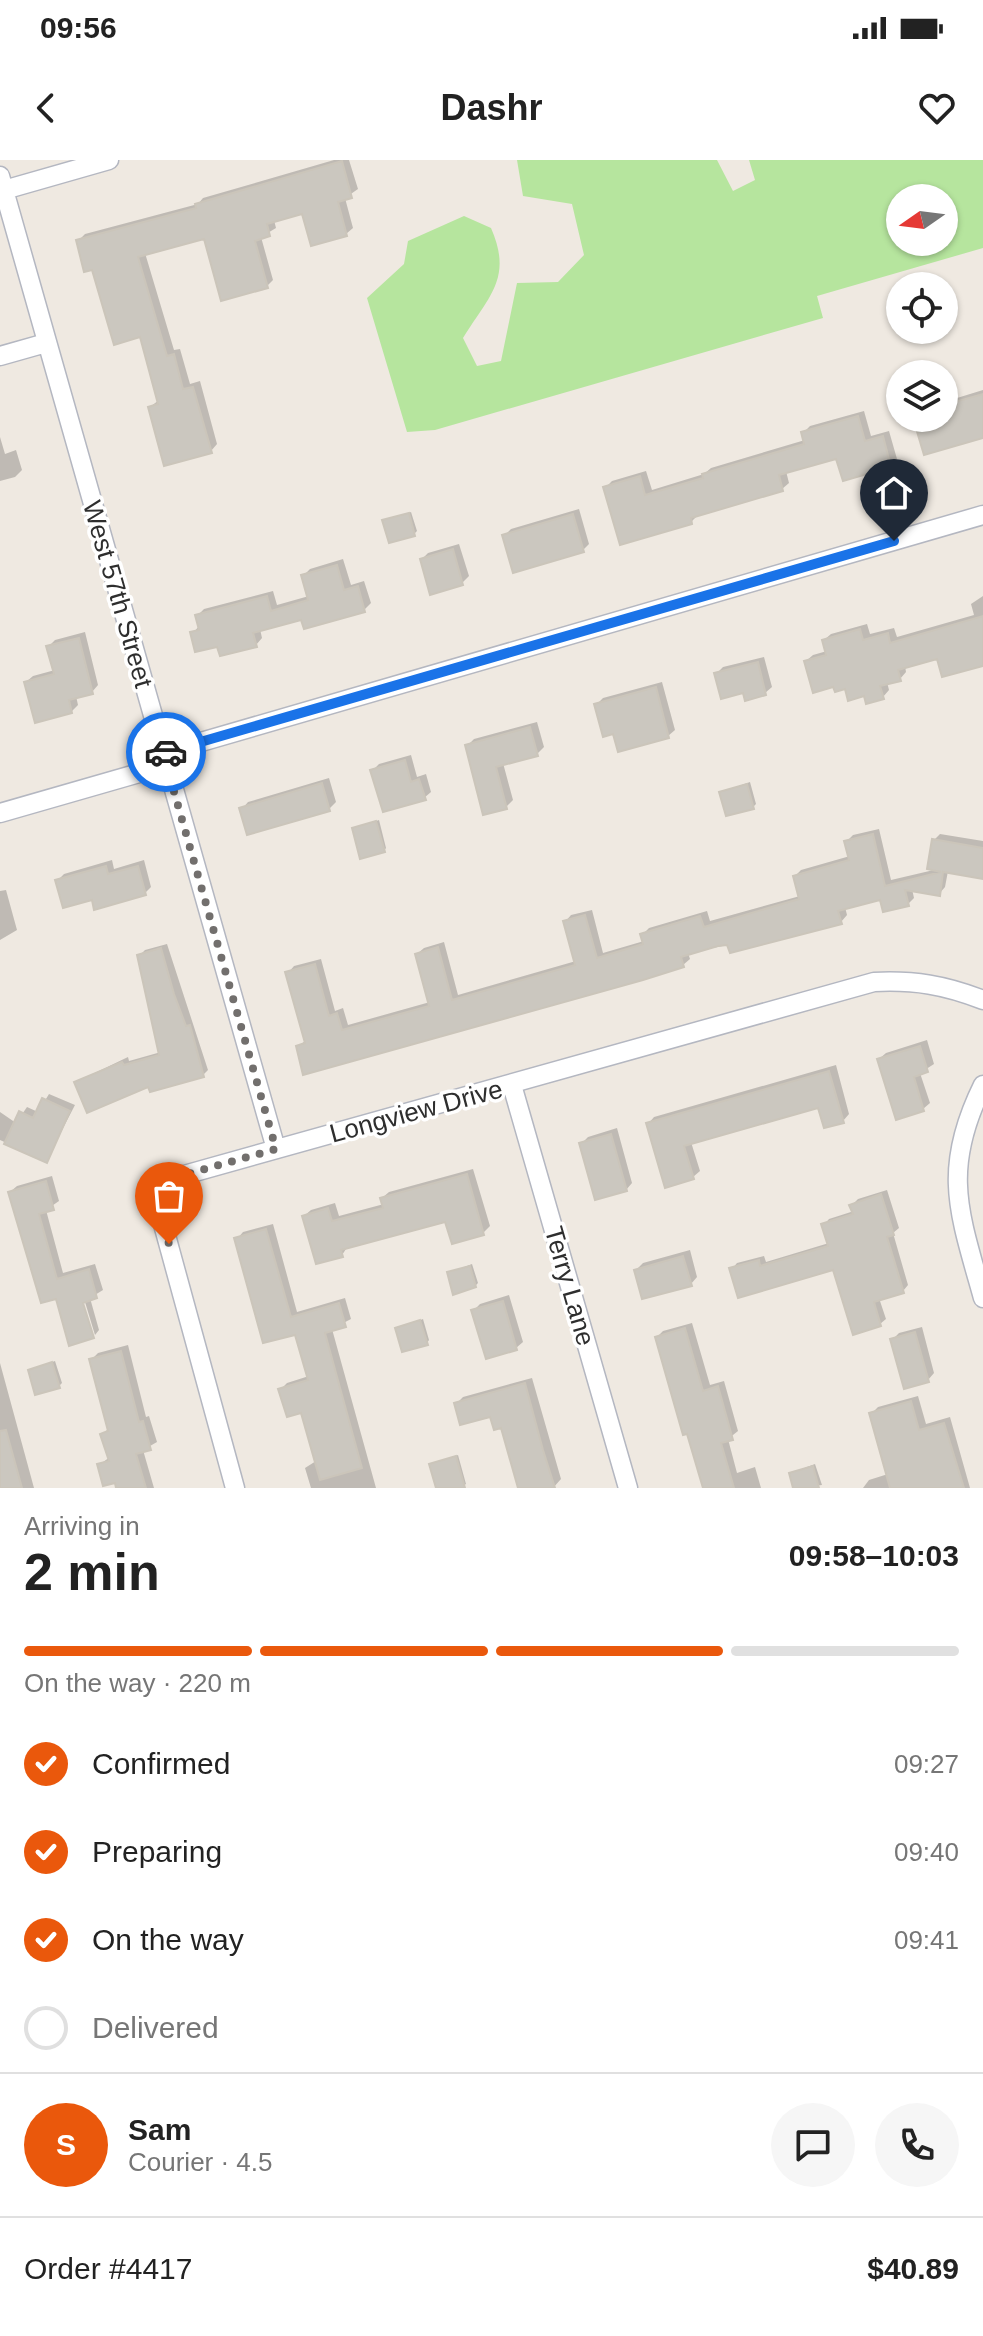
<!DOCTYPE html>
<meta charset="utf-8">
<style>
body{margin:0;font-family:Arial,sans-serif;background:#f6f6f6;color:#222;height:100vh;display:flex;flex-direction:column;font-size:30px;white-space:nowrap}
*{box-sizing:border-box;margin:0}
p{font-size:26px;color:#767676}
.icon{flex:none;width:44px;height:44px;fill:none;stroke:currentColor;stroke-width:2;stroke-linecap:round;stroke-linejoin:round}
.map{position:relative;height:1328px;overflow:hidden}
.sheet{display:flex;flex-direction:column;background:#fff;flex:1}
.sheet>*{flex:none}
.needle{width:52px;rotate:256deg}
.buttons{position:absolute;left:886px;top:24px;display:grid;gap:16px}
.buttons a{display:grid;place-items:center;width:72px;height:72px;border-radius:50%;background:#fff;box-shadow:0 2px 6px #0004;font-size:40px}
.pin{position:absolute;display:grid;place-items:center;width:68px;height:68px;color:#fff;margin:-82px -34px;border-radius:50% 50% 50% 0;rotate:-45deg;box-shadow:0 0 8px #0007}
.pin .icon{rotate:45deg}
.courier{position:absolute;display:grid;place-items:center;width:80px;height:80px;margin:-40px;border:6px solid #1a73e8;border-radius:50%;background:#fff;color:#222;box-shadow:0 2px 10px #0007}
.summary em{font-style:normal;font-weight:700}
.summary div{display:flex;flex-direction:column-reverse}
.summary{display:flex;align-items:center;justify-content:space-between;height:136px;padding:0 24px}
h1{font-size:52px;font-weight:700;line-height:60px}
.bar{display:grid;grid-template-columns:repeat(4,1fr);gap:12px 8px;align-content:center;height:96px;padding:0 24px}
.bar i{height:10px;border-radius:6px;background:#e0e0e0}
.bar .active{background:#ea580c}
.bar p{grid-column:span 4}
.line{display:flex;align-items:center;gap:20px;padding:0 24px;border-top:2px solid #e0e0e0}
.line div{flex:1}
.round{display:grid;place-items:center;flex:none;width:84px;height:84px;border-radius:42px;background:#f6f6f6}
ol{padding:0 24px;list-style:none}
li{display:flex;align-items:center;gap:24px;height:88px}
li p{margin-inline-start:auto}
li .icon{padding:8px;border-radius:50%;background:#ea580c;color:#fff;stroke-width:4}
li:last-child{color:#767676}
li i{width:44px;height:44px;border:4px solid #e0e0e0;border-radius:50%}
.status{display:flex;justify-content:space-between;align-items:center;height:56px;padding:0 40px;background:#fff;direction:ltr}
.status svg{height:22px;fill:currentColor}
header{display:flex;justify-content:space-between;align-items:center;height:104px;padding:0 24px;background:#fff;font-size:36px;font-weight:700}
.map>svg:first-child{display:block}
.green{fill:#b6e59e;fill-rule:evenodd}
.shadow{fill:#0003}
.building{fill:#cbc7bf;stroke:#cbc5ba;stroke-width:2}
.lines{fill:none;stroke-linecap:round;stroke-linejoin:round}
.minor-casing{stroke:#b4b7c1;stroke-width:21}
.minor{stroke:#fff;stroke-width:18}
.done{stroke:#726f6d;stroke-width:8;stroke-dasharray:0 14.4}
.route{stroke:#1a73e8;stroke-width:10}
.labels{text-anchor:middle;stroke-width:7;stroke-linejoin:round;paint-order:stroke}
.street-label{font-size:26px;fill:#2e2e2e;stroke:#fff}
</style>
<div class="status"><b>09:56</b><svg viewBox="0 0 49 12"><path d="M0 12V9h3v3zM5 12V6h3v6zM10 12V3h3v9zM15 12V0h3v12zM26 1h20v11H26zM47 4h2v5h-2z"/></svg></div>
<header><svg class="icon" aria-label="back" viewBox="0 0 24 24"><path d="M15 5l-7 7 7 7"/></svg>Dashr<svg class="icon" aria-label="heart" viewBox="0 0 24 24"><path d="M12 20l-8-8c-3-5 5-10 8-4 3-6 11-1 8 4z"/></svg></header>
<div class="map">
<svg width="983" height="1328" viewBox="0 0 983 1328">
<rect width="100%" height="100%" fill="#efe9e1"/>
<path class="green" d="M517,0h200l16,31 22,-11 -6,-20h234v88l-166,48 6,22 -388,112 -28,2 -40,-134 37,-34 4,-23 56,-25 27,12c22,50 -2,68 -28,110l14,28 24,-5 16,-78 41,-1 26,-27 -12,-51 -49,-8zM900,38h44v44h-44z"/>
<path class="shadow" d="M334,0h15l9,29 -13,9 8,30 -7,6 -42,-23 -30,9 2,8 -15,9 12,43 -6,6 -62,-49 -60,16 29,97 6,-1 10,35 10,-3 17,63 -6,7 -61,-44 9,-7 -17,-65 -64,-94 7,-7 113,-30 5,-6z
M983,230v46l-68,-18h29v-16z
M864,251l7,25 18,-5 8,28 -7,7 -52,-9 -52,14 3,12 -7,6 -84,26 -7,7 -86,-34 7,-7 34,-10 6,19 52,-16 7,-6 94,-28 -2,-7 7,-7z
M0,277l5,17 11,-4 6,20 -7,7 -15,4z
M579,349l10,35 -6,6 -78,-15 6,-6z
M411,352l6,19 -3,3 -30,-13z
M459,384l10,32 -7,7 -40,-24 6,-6z
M343,399l8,26 13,-4 7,22 -7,7 -62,8 -42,11 2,9 -6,7 -37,-1 -26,-11 7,-8 -2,-10 6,-6 69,-18 4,14 32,-9 -6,-20 7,-7z
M983,436v67l-45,-6 -33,9 1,6 -6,7 -13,3 2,8 -6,7 -36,-10 -41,-26 7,-6 14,-4 -3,-11 7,-6 36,-10 3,10 24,-6 3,9 77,-22 -3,-11z
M85,472l13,53 -6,7 -16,4 2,9 -7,7 -45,-30 7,-6 22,-6 -6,-24 6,-6z
M764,497l8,30 -7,6 -21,-2 -28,-17 7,-7z
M662,522l13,48 -7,6 -72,-31 7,-7z
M537,562l7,25 -7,7 -34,9 10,37 -7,7 -39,-61 7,-7z
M411,595l6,22 9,-3 5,18 -7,6 -52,-27 7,-7z
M329,618l7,24 -7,7h-87l6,-7z
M750,622l6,22 -3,3 -31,-15z
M379,660l7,28 -2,3 -30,-22z
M879,669l12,51 47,-11 -4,-29 6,-6 43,7v36l-35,-6 -3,16 -6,7 -27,-5 2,9 -6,6 -26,-6 -37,9 2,8 -6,7 -153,31 2,6 -7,6 -385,82 8,-7 -18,-67 6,-7 27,-7 14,52 8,-3 5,17 82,-23 -13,-48 7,-6 20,-6 14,53 118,-34 -11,-39 6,-7 21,-5 11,43 41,-12 -2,-6 7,-7 58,-17 3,10 90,-25 -5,-20 6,-6 49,-14 -3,-15 6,-6z
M112,700l2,9 30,-9 7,27 -6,6 -52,5 -36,-17 7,-7z
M6,730l11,40 -17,10v-49z
M167,784l41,126 -5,5 -53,9 -74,-2 52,-25 1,4 32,-9 -22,-96 6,-6z
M927,880l7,24 -14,9 10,30 -7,6 -44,-50 7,-6z
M836,905l13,49 -6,7 -23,-15 -129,36 9,29 -7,6 -45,-53 6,-7z
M49,934l26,11 -29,56 -46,-21v-28l16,11 11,-16 11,5z
M617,968l15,55 -6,7 -45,-46 7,-7z
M473,1009l17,57 -7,7 -36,-13 -99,26 -6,9 -38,-39 7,-6 24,-7 4,13 45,-12 -2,-6 7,-6z
M52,1016l7,25 -13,9 17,63 32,-9 8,26 -13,8 9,32 -4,5 -13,-43 -4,1 13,42h3l-24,8 -13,-46 -14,4 -33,-109 7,-6z
M887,1030l12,38 -6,5 15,52 -5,6 -24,7 7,21 -6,5 -45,-56 -103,1 5,-6 27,-7 2,6 63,-19 -5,-18 5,-6 25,-8 -2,-6 6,-6z
M273,1064l24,88 48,-14 6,21 -19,10 44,159h-65l-6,-20 11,-7 -14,-51 -21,-21 6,-6 22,-7 -13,-44 -59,-93 6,-7z
M690,1090l7,27 -6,7 -55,-14 7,-7z
M472,1104l6,19 -3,3 -26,-13z
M509,1135l14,47 -7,6 -42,-38 6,-6z
M423,1159l6,21 -2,3 -30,-14z
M692,1163l18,62 14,-4 14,50 -10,8 9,34 18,-6 6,21h-57l-47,-151 6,-6z
M922,1167l12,46 -6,7 -36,-40 7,-7z
M128,1185l18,72 3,-1 8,26 -14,8 11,38h-36l-2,-7 -17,-16 11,-8 -7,-23 6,-6 -18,-68 7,-7z
M55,1201l7,22 -3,3 -29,-16z
M0,1203l34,125h-34z
M532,1218l29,101 -8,9h-33l-18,-63 -10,-10 -36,-11 7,-7z
M918,1236l8,28 24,-7 20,71h-107l6,-8 19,-6 -17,-60 7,-7z
M458,1295l8,29 -6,4h-22l-7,-23z
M815,1304l7,21 -27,3 -4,-15z"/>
<path class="building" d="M342,1l10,37 -14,4 9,34 -36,10 -9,-32 -35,10 3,12 -15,5 13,47 -47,13 -17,-62 -66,18 29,99 7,-2 9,35 10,-2 19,66 -48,13 -16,-59 10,-3 -18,-67 -26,8 -22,-75 -8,2 -8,-32 120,-32 -1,-4z
M983,234v44l-59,17 -11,-37h31v-13z
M858,256l7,25 18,-5 8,31 -48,14 -7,-22 -57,16 4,16 -92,27 1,6 -72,21 -17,-58 37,-11 5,19 58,-17 -1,-4 102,-30 -3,-12z
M409,353l6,23 -26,7 -7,-23z
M573,354l11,38 -71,21 -11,-38z
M453,389l10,36 -33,10 -10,-36z
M337,405l7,25 14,-4 7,26 -61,17 -3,-9 -48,13 4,14 -37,9 -3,-9 -22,5 -5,-20 9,-2 -4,-15 72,-19 4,15 37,-11 -7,-25z
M983,456v50l-41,11 -5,-18 -39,11 3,11 -21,5 4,13 -18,5 -2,-8 -16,5 -3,-12 -10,3 -2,-5 -20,6 -9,-32 22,-6 -4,-15 38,-11 3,11 25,-7 2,10z
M79,478l14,56 -24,6 3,13 -37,10 -11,-41 30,-8 -8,-28z
M758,502l8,33 -21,6 -2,-8 -22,6 -7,-26z
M656,527l13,51 -51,14 -5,-18 -10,3 -9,-33z
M530,567l8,29 -42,11 11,42 -24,6 -18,-70z
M405,600l6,22 8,-3 7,21 -43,12 -13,-42z
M322,623l8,28 -83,24 -8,-27z
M747,624l7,25 -28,7 -7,-24z
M376,661l9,31 -25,7 -8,-31z
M873,674l12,52 56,-14 -14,-3 5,-30 51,9v31l-40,-7 -3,24 -35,-6 4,16 -26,6 -3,-12 -42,11 4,13 -112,29 -3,-8 -9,1 -37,11 3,10 -41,13 -340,95 -7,-29 9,-3 -20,-71 30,-8 14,52 8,-3 5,17 87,-24 -14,-52 23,-7 14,53 123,-35 -12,-44 22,-6 12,43 46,-14 -3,-10 60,-18 4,11 95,-28 -6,-23 56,-16 -5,-19z
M106,706l2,8 30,-8 8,29 -52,15 -2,-10 -29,8 -8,-28z
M161,788l13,46 12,32 4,-1 14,52 -54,15 -2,-5 -61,26 -13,-31 48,-20 2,3 35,-10 -22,-100z
M920,886l8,26 -14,5 10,34 -28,9 -19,-61z
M829,911l15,52 -20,5 -6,-20 -134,38 10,33 -29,9 -19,-65z
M42,938l28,13 -23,52 -43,-19 15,-33 14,7z
M611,974l16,57 -32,9 -16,-57z
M467,1014l17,61 -32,9 -7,-22 -104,28 2,7 -27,7 -14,-48 26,-8 4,13 51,-13 -3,-10z
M46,1021l8,29 -15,4 18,65 32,-10 8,29 -14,5 11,35 -25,8 -13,-47 -15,4 -33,-111z
M881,1034l13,41 -7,2 17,56 -30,9 7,24 -28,9 -20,-65 -95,28 -9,-30 30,-8 1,6 68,-20 -7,-22 32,-10 -4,-9z
M266,1069l25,88 48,-14 7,24 -21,6 37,135 -42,12 -19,-67 -14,4 -9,-28 30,-9 -13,-45 -32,8 -29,-105z
M683,1096l9,30 -50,13 -8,-29z
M470,1106l6,21 -23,8 -6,-23z
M503,1141l14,49 -31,9 -15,-49z
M420,1160l8,25 -26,7 -7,-24z
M685,1168l18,63 15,-5 15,54 -12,3 13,45h-31l-16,-54 -4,1 -28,-98z
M915,1172l14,50 -25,7 -14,-50z
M121,1191l18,71 4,-1 8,29 -15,4 10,34h-30l-1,-5 -12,3 -6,-22 12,-3 -9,-27 8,-3 -19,-72z
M52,1202l8,26 -25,7 -7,-25z
M525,1223l18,67 12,38h-37l-17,-60 -7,2 -4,-13 -30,8 -6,-22z
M911,1241l8,29 25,-7 20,65h-74l-21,-75z
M6,1270l16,58h-22v-57z
M456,1296l9,32h-29l-7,-24z
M813,1306l6,22h-26l-4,-15z"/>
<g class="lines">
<g class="minor-casing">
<path id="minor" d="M0,16l276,973
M4,30l105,-30
M0,196l46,-13
M163,593l820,-238
M0,653l167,-48
M512,925l116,403
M983,925c-42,85 -24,127 0,213
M235,1328l-83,-304 722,-202c40,-2 71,3 109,18"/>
</g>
<use href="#minor" class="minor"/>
</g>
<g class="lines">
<path class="done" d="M166,592l-3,1 113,396 -124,35 17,60"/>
<path class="route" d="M166,592l728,-211"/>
</g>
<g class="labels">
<g class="street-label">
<text transform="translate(118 434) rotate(74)" y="9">West 57th Street</text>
<text transform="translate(416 951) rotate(-15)" y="9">Longview Drive</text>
<text transform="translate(570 1126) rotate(74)" y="9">Terry Lane</text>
</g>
</g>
</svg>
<div class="buttons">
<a><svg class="needle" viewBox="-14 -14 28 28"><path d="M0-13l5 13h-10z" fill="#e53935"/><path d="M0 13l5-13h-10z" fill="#767676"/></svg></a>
<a><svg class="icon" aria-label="locate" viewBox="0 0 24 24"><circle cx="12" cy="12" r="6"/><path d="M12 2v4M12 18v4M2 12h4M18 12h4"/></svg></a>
<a><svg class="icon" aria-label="layers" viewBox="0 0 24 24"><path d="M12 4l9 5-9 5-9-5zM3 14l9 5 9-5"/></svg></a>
</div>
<div class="pin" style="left:169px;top:1084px;background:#ea580c"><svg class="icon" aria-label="bag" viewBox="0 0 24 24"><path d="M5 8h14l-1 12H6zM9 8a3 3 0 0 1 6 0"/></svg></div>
<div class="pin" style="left:894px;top:381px;background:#1f2937"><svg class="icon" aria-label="home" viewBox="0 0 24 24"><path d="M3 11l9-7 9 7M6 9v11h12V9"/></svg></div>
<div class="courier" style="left:166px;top:592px"><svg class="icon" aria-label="car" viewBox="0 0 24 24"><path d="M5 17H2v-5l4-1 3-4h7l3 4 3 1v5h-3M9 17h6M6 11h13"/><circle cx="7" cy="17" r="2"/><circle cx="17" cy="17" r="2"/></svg></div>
</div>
<section class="sheet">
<div class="summary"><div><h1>2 min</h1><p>Arriving in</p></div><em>09:58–10:03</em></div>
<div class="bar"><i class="active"></i><i class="active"></i><i class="active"></i><i></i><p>On the way · 220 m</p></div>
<ol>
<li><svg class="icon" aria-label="check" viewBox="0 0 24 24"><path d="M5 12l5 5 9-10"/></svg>Confirmed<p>09:27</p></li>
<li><svg class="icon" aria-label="check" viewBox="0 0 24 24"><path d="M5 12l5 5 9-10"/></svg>Preparing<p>09:40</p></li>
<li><svg class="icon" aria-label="check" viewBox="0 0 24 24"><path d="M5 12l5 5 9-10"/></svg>On the way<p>09:41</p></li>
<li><i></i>Delivered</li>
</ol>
<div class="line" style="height:144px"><b class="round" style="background:#ea580c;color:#fff">S</b><div><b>Sam</b><p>Courier · 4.5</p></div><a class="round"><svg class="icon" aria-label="chat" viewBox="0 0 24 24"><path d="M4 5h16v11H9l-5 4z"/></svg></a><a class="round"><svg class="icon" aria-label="phone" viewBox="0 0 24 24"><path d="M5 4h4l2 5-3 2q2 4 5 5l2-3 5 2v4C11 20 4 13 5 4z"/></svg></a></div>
<div class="line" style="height:104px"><div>Order #4417</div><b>$40.89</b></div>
</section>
